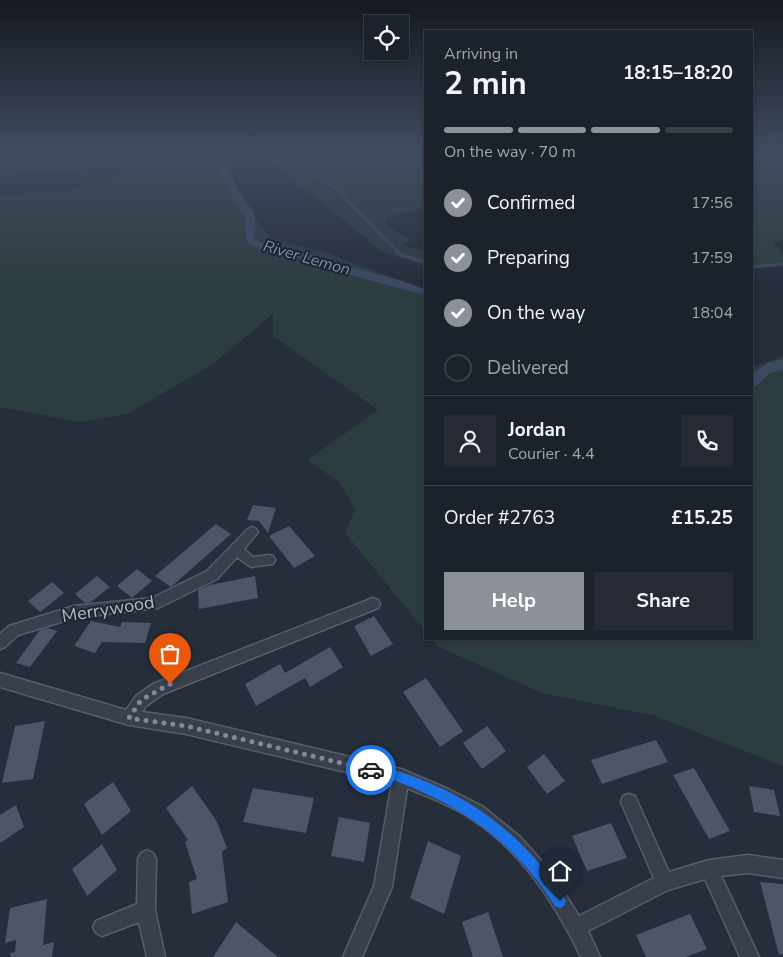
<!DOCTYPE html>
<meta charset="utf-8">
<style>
body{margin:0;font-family:"Nunito Sans",sans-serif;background:#252a34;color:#f1f3f6;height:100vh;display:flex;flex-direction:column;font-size:19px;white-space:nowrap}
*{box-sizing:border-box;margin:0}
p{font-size:16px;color:#a0a4a9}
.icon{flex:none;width:28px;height:28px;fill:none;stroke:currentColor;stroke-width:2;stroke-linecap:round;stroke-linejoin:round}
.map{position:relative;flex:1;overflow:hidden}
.drawer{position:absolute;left:424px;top:30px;width:329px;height:610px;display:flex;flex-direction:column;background:#1c222c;border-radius:0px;box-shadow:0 2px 8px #0003,0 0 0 1px #3a3f48}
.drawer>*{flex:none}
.tools{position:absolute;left:364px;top:15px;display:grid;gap:10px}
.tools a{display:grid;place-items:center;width:45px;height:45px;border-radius:0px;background:#1c222c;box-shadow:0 2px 8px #0003,0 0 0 1px #3a3f48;font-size:25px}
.pin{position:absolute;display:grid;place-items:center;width:42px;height:42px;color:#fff;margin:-51px -21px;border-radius:50% 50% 50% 0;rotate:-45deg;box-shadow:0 0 5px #0007}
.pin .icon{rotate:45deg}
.courier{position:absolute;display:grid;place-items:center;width:50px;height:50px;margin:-25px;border:4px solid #1a73e8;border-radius:50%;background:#fff;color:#222;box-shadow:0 1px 6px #0007}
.overview em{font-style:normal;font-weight:700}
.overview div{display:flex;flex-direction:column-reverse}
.overview{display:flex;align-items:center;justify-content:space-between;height:85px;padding:0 20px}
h1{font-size:32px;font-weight:700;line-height:38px}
.bar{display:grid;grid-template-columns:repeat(4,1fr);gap:8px 5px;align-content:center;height:60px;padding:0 20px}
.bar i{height:6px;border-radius:4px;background:#3a3f48}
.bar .on{background:#8c9099}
.bar p{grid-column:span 4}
.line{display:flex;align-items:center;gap:12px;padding:0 20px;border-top:1px solid #3a3f48}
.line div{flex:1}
.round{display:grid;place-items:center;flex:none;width:52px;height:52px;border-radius:0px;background:#252a34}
ol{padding:0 20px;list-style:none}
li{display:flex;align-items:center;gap:15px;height:55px}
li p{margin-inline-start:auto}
li .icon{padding:5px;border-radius:50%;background:#8c9099;color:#fff;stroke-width:4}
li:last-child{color:#a0a4a9}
li i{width:28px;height:28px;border:2px solid #3a3f48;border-radius:50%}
.primary-button{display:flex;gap:10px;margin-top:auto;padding:10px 20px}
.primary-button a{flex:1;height:58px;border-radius:0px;background:#8c9099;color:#fff;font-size:20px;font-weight:700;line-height:58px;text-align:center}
.primary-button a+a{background:#252a34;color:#f1f3f6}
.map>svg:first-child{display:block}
.green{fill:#2c3d40}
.water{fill:#3d4962}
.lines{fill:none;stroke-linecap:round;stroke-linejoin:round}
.stream-far1{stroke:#3d4962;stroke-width:2.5}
.stream{stroke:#3d4962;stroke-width:3}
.building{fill:#4f5566}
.street-casing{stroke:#575d69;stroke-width:3}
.street{fill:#393f4b;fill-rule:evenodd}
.route{fill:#1a73e8}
.done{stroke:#838996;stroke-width:5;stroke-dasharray:0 9}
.labels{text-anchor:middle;stroke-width:4;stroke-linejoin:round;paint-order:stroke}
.far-water-label{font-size:16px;font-style:italic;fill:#7f8eab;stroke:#1e2430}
.street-label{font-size:18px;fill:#b5bac7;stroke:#1e2430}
</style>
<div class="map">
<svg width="783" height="957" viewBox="0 0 783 957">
<rect width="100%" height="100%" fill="#262d3b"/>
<path class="green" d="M7,154h237l-16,15 12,28 29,40 60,17 96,36v341l-80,-98 10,-24 -16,-27 -32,-22 71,-50 -105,-74v-22l-60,50 -86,50 -48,8 -79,-15v-212l67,-4 66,-19 -32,-6 -20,4 -81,5v-18z
M263,154h162v53l-38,11 -1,4 2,4 23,14 -9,6 23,5v15l-44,-15z
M751,154h32v86l-10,2 10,12v11l-32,4z
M783,356v410l-128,-50 -113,-23 -105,-47 -6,-7h320v-271z"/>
<path class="water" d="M213,154h7l17,34 18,27 -1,23 3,3 142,39 26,9v6l-75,-20 -38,-14 -43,-8 -20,-9 -3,-6v-20l-19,-30z
M783,359v11l-13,3 -19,18v-17l17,-11z"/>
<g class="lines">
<path class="stream-far1" d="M276,154l4,8 53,24 65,66"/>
<path class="stream" d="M397,251l4,4 24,7
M751,267l32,-3"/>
</g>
<path class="building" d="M253,505l23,3 -8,25 -9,-12 -12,-1z
M216,524l15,10 -60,53 -16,-11z
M289,526l26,30 -21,12 -25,-32z
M137,569l15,12 -20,17 -15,-12z
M97,576l13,11 -19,15 -6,1 -10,-9z
M255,576l3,22 -59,11 -1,-19 12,-5z
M52,582l12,11 -24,19 -12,-11z
M374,616l19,28 -22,12 -17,-30z
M91,621l29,6 2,-5 29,1 -6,20 -43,-1 -7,11 -21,-7z
M48,628l9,3 -27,36 -14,-4 24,-33z
M330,647l13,20 -33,20 -5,-9 -49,28 -11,-22 35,-20 5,9z
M426,678l37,53 -23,16 -37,-55z
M45,721l-12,58 -31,4 13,-57z
M487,726l19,25 -24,18 -19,-26z
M656,740l12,22 -66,22 -11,-24z
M544,754l21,27 -18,13 -20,-27z
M694,768l36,63 -21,8 -36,-64z
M113,782l18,29 -29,24 -18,-31z
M192,786l24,34 11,28 -5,4 6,50 -36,12 -3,-32 8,-3 -12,-37 3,-2 -22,-32z
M749,786l25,4 6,26 -26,-4z
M253,788l61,10 -8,35 -63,-11z
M16,805l8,22 -24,16v-28z
M339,817l31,6 -6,39 -33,-6z
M611,823l16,35 -40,13 -15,-35z
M428,841l33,15 -17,58 -34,-16z
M102,844l15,26 -30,26 -15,-27z
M760,882l23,2v70l-4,1z
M47,899l-4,46 11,-3 -2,15h-41l-1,-4 5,-1 1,-12 -11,3 5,-35z
M488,912l15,45h-30l-11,-35z
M690,914l17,35 -21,8h-40l-10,-22z
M236,922l42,35h-65z"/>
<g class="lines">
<g class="street-casing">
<path id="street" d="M252,527l4,2 2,3 -14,17 9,8 16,-2 4,1 2,4 -2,4 -22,3 -14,-10 -20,22 -59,29 -84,10 -56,17 -13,12 -5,2v-15l9,-8 65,-20 78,-8 55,-27 41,-42z
M373,598l5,2 2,4 -2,4 -215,86 -17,12 -4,6 44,6 215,51 47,20 34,17 37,30 30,33 30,47 75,-38 -33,-76 2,-6 6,-2 6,2 34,76 40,-12 39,-5 35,5v18l-35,-5 -27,3 38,81h-19l-35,-78 -37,11 -80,41 12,26h-19c-25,-52 -61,-108 -111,-139 -19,-13 -42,-21 -63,-30l-15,99 -30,70h-19l31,-71 18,-103 -206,-49 -57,-9 -129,-38v-14l126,37 10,-14 17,-12z
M147,850l6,3 3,6 -1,51 10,47h-18l-8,-35 -37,14 -6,-3 -3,-6 3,-6 41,-17 1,-45 3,-6z"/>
</g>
<use href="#street" class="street"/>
</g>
<linearGradient id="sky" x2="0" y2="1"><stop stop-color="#151920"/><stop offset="0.53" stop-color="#414c60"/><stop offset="1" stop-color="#414c60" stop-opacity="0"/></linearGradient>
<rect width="783" height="288" fill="url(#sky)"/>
<path class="route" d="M371,764c82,19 147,62 193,133l2,4 -2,5 -4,2 -5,-2c-40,-62 -86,-96 -154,-123 -11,-5 -23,-5 -34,-9l-1,-4z"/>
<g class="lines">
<path class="done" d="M170,684l-29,16 -12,18 57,8 185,44"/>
</g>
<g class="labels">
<g class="far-water-label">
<text transform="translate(307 257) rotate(16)" y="6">River Lemon</text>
</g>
<g class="street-label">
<text transform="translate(108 609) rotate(-9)" y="6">Merrywood</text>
</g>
</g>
</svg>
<div class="tools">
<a><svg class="icon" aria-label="locate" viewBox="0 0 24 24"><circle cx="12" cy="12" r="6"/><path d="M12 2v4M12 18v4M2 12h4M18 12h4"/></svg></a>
</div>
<div class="pin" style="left:170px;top:684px;background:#ea580c"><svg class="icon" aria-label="bag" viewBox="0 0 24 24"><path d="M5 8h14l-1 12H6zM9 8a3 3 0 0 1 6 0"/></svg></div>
<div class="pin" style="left:560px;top:901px;background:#1f2937"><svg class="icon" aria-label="home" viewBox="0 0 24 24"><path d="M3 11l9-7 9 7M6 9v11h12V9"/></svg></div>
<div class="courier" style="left:371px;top:770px"><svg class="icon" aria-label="car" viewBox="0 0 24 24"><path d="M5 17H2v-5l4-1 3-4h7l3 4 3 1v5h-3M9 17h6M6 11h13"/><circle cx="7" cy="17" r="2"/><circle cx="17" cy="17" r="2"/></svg></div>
<section class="drawer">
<div class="overview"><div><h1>2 min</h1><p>Arriving in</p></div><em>18:15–18:20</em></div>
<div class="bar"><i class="on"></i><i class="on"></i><i class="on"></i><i></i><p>On the way · 70 m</p></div>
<ol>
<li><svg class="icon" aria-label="check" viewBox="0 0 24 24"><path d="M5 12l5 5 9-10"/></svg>Confirmed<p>17:56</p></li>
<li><svg class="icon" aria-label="check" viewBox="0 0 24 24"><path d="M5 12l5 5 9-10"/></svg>Preparing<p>17:59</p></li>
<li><svg class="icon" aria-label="check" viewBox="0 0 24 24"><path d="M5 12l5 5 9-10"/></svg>On the way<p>18:04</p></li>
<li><i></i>Delivered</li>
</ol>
<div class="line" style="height:90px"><a class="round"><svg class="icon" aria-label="person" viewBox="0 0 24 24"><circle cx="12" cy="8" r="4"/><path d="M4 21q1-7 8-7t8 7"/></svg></a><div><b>Jordan</b><p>Courier · 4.4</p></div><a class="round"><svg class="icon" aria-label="phone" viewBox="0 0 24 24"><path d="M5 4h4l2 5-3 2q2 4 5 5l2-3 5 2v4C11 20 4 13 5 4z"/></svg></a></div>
<div class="line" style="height:65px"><div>Order #2763</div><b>£15.25</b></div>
<div class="primary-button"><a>Help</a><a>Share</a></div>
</section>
</div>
